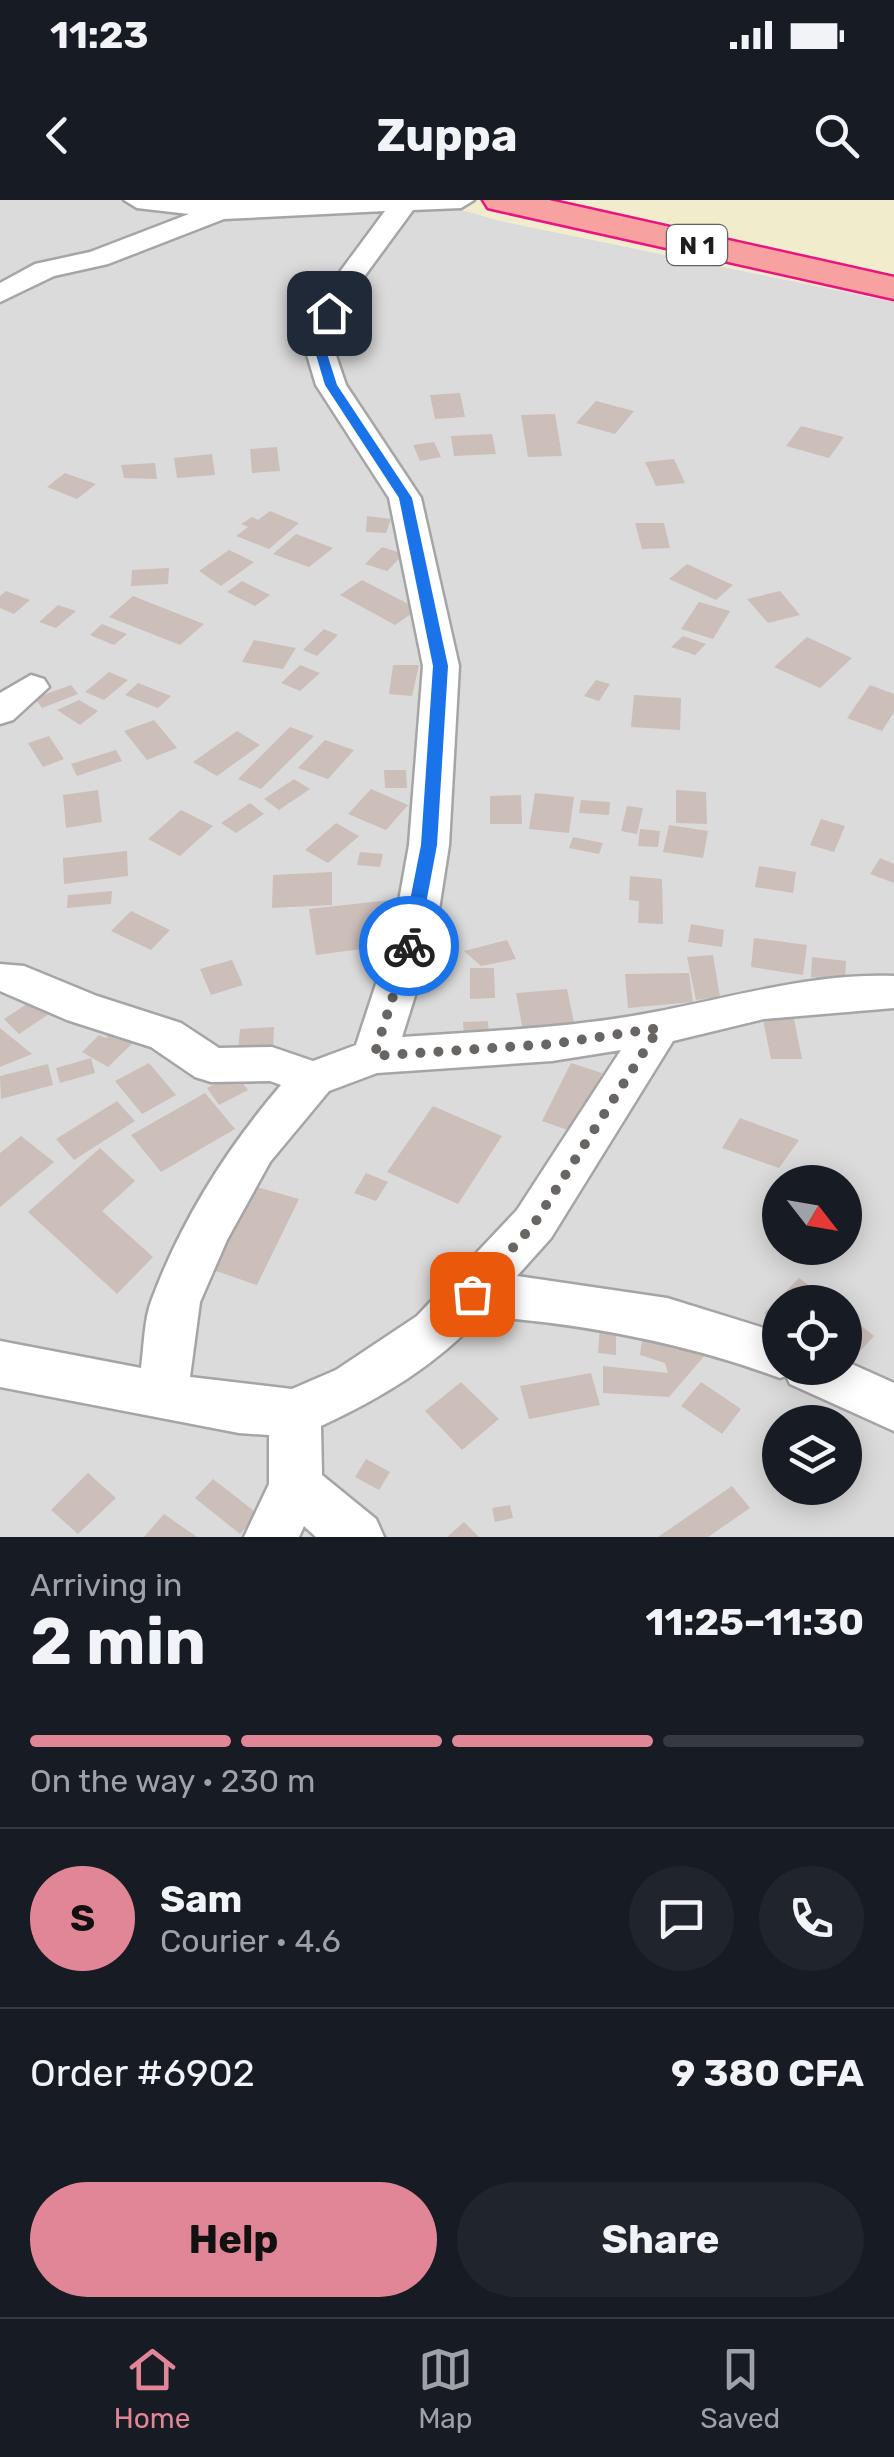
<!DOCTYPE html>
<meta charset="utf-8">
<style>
body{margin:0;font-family:Rubik,sans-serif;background:#20242c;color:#f1f3f6;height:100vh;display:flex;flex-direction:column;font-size:38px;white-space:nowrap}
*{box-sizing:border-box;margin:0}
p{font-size:32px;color:#9ea1a6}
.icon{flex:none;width:55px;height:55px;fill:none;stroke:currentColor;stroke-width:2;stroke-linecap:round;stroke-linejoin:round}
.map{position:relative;height:1337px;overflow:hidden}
.drawer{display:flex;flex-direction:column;background:#171b24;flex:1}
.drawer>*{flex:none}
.needle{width:65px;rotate:121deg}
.controls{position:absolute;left:762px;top:965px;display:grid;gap:20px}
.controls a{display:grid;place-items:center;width:100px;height:100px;border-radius:50%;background:#171b24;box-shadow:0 5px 25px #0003;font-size:50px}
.pin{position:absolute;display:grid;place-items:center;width:85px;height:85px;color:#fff;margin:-42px;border-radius:20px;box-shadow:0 5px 15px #0006}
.courier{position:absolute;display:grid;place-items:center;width:100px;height:100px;margin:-50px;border:8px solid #1a73e8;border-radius:50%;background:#fff;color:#222;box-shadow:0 2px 12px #0007}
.headline em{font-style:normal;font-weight:700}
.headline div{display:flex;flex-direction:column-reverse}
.headline{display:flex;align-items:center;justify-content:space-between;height:170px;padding:0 30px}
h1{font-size:65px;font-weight:700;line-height:75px}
.bar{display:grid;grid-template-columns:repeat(4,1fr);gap:15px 10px;align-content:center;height:120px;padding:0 30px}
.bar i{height:12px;border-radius:8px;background:#363941}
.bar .current{background:#e08697}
.bar p{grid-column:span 4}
.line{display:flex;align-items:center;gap:25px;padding:0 30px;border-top:2px solid #363941}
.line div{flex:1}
.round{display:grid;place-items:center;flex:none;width:105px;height:105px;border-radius:52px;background:#20242c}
.action{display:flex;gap:20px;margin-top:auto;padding:20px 30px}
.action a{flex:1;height:115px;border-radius:60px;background:#e08697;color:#111;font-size:40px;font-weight:700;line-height:115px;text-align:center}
.action a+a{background:#20242c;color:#f1f3f6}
.status{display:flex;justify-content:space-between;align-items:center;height:70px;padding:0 50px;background:#171b24;direction:ltr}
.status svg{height:28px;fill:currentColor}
header{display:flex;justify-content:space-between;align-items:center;height:130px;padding:0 30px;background:#171b24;font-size:45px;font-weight:700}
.tab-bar{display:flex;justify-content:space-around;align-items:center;height:140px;border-top:2px solid #363941;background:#171b24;font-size:28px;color:#9ea1a6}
.tab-bar a{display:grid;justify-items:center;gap:5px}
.tab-bar .current{color:#e08697}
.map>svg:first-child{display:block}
.residential{fill:#dcdbdb;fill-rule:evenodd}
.farmland{fill:#f1edcc}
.building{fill:#ccbeb9}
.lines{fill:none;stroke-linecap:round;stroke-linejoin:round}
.minor-casing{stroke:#a5a5a5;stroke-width:5}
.trunk-casing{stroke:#eb1382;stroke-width:5}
.minor{fill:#fff;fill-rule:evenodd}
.trunk{fill:#f7a2a1;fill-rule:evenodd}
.route{fill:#1a73e8}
.done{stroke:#686563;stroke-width:10;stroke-dasharray:0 18}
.labels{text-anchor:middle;stroke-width:8;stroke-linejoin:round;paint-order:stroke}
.shield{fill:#fff;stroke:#626262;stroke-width:2.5}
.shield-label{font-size:25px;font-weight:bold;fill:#1e1e1e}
</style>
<div class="status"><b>11:23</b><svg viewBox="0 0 49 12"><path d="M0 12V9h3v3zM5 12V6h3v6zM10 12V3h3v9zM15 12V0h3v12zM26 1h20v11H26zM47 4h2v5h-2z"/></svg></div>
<header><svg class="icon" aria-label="back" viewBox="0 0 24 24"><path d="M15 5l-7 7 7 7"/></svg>Zuppa<svg class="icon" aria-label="search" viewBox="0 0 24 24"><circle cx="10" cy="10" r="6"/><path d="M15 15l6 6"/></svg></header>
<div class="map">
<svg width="894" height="1337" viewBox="0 0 894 1337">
<rect width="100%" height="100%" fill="#f0e9e3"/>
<path class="residential" d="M0,0h427l74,21 393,81v1235h-894zM780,982h65v66h-65zM780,1102h65v66h-65zM780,1222h65v66h-65z"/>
<path class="farmland" d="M427,0h467v102l-393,-81z"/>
<path class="building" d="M460,193l5,24 -30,2 -5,-24z
M596,201l38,10 -19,23 -39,-11z
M555,214l7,42 -34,1 -7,-42z
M801,226l43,11 -15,21 -43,-12z
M492,234l4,20 -42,2 -3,-20z
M434,242l7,15 -21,4 -7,-16z
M277,247l3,24 -28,2 -2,-24z
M212,254l3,21 -38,3 -3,-20z
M674,259l11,24 -29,3 -11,-24z
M155,263l2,16 -33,-1 -3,-13z
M65,273l31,11 -19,15 -30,-12z
M270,311l29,12 -30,26 -33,-13 12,-9 -7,-3 11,-7 6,3z
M367,316l24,3 -5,14 -20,-1z
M635,323h29l6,25 -28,1z
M296,334l37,14 -24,19 -36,-13z
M382,347l22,7 -17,17 -22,-7z
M229,350l25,12 -33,24 -22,-15z
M687,364l46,21 -17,15 -47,-21z
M169,368l-1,16 -37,2 1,-16z
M362,380l56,29 -23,16 -55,-30z
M242,381l28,14 -15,11 -28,-14z
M6,391l24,9 -16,14 -14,-6v-12z
M780,391l20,24 -32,8 -21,-24z
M133,396l71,28 -24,21 -71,-28z
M699,402l31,9 -17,28 -32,-10z
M58,405l18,6 -20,17 -17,-6z
M102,424l25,10 -13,11 -24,-10z
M324,429l14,6 -21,21 -14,-6z
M683,436l23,8 -11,11 -24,-8z
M807,437l45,21 -32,30 -46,-21z
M254,440l42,8 -13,21 -41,-7z
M300,465l20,8 -20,18 -19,-8z
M393,465h26l-7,31 -23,-2z
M109,472l19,8 -24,20 -19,-8z
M596,480l14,4 -11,17 -15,-5z
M138,483l33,13 -13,12 -33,-13z
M71,485l7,9 -36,14 -7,-10z
M870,485l24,9v18l-12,19 -35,-13z
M634,495l47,3 -1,32 -49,-3z
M79,500l19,11 -18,14 -23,-15z
M154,520l23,28 -30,12 -23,-29z
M290,527l24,9 -53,53 -23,-10z
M237,531l23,14 -43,31 -24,-14z
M49,536l15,23 -21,8 -15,-24z
M325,540l29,10 -26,29 -30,-11z
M116,550l6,11 -45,15 -6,-12z
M384,570h22l1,18h-22z
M294,579l16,10 -31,21 -15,-11z
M371,589l37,16 -22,25 -38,-16z
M98,590l4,32 -36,6 -3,-33z
M676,590l30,2 1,32 -31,-1z
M535,593l39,4 -5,36 -40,-4z
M521,595l1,29h-32v-28z
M581,600l29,2 -1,13 -30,-2z
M250,603l14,11 -28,19 -15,-10z
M627,606l16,2 -6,26 -16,-3z
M181,610l32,16 -33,30 -32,-17z
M821,619l24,7 -11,26 -24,-7z
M336,623l23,13 -31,27 -23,-13z
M669,625l39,6 -5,27 -40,-6z
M640,629l20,2 -2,16 -20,-1z
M573,637l30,6 -4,11 -30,-6z
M127,651l1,25 -64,8 -1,-26z
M360,652l23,2 -3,13 -23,-2z
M880,658l14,6v19l-24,-9z
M759,666l37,6 -3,21 -38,-6z
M332,672v33l-60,3 1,-33z
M630,676l32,3 1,45 -25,-1 1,-22 -10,-1z
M112,691l-1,13 -44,4 1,-13z
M390,700l9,44 -83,11 -7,-46z
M131,711l39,19 -19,20 -40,-19z
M691,724l33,6 -2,17 -34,-5z
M754,738l53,7 -4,30 -52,-8z
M507,740l9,19 -35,7 -17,-15z
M713,755l7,42 -24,3 -9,-43z
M812,757l34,4 -1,21 -34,-5z
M232,760l11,25 -32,10 -11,-26z
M470,768h24l1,30 -25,1z
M689,773l4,29 -65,6 -3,-34z
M567,789l8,38 -52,4 -7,-38z
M39,796l16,14 -36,24 -15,-15z
M794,819l8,40h-31l-8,-39z
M488,821l1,15h-25l-1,-14z
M117,826l21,12 -30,29 -26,-15 17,-17 7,3z
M274,827l-1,24 -35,1 2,-23z
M0,828l32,26 -32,13z
M91,858l4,15 -35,10 -4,-15z
M149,863l27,32 -34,19 -27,-33z
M571,863l31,10 -29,59 -31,-11z
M48,864l5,21 -52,14 -1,-23z
M235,874l13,16 -29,15 -12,-17z
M205,893l30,36 -74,43 -30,-37z
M117,901l18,20 -61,39 -18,-21z
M433,906l69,30 -44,68 -71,-32z
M740,918l59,22 -20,28 -57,-20z
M21,936l33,26 -54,45v-54z
M100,948l35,33 -33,30 51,46 -36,37 -89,-82z
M366,973l22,9 -12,19 -22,-8z
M253,986l46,13 -42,86 -47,-16z
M799,1078l32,24h-51v23l-16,-12z
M845,1113l29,23 -34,37 -6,-5h11z
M600,1125l16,1v29l-18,-2z
M643,1133l70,13 -44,51 -66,-4v-27l65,7 -3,-10 -25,-8z
M591,1173l9,32 -71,14 -9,-33z
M461,1182l38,37 -37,31 -37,-39z
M701,1182l40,27 -19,25 -41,-28z
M366,1259l24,13 -11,18 -24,-13z
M88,1273l28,25 -38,36 -27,-24z
M213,1279l45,35 -18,20 -45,-36z
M732,1286l18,22 -42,29h-50z
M510,1305l3,13 -18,4 -3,-14z
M164,1314l33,23h-53z
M464,1322l15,15h-32z"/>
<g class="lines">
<g class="minor-casing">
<path id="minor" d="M124,0h350l-13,8 -48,2 -58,79 -25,49 16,47 75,113 38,168 -10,179 -13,84 -34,108c86,-6 173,-9 258,-26 78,-15 154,-38 234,-35v32l-130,11 -91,22 -122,197 -34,38 150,22 113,35v35h65v-7l49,22v48l-104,-47 -4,-8 -6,2c-98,-36 -195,-54 -299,-62 -44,49 -100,82 -160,110l1,49 54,44 8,18h-68l-12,-11 -5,11h-55l25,-53v-49l-30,-2 -239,-46v-46l141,27c3,-22 3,-49 11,-69 29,-78 75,-151 129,-214l-11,-4 -59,1 -16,-5 -44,-30 -84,-27 -67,-29v-27l24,2 73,30 84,27 38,25 53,-1 41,14 43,-16 38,-116 15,-84 14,-179 -34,-168 -73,-113 -14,-47 26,-50 57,-77 -161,8 -116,45 -54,12 -54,26v-19l35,-19 55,-12 99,-38 -52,-6zM621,850l-104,160 -100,106 -81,54 -44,19 -102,-12 10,-75 27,-62 43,-78 59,-71 48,-18 175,-12z
M31,475l13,4 5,8 -36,33 -13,4v-31z"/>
</g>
<g class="trunk-casing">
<path id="trunk" d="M483,0h66l345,77v22l-393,-88 -13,-3z"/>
</g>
<use href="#minor" class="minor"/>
<use href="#trunk" class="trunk"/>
</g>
<path class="route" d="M329,110l6,3 -13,25 15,47 75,113 36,168 -11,179 -19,101 -9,6 -8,-6 20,-101 12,-179 -34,-168 -74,-113 -14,-47z"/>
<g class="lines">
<path class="done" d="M409,746l-35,110 178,-12 107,-16 -125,196 -62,70"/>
</g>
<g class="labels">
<rect class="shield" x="667" y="25" width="60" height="40" rx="8"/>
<g class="shield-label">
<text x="697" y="54">N 1</text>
</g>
</g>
</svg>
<div class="controls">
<a><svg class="needle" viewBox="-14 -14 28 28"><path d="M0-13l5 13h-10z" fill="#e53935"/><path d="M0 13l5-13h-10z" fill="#9ea1a6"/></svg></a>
<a><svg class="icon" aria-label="locate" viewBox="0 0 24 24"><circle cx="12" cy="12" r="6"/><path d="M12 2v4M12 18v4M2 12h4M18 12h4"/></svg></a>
<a><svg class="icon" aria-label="layers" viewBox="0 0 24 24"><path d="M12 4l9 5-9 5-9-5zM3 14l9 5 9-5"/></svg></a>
</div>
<div class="pin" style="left:472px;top:1094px;background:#ea580c"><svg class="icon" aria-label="bag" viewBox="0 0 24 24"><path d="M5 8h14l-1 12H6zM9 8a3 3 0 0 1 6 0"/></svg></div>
<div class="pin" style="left:329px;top:113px;background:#1f2937"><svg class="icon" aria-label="home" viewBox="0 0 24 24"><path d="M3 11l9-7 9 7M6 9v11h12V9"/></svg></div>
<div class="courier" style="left:409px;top:746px"><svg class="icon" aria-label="bike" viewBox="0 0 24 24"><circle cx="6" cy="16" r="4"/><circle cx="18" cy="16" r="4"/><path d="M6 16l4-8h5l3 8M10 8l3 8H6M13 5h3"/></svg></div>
</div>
<section class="drawer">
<div class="headline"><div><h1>2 min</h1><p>Arriving in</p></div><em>11:25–11:30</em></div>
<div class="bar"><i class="current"></i><i class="current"></i><i class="current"></i><i></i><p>On the way · 230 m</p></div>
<div class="line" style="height:180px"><b class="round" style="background:#e08697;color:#111">S</b><div><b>Sam</b><p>Courier · 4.6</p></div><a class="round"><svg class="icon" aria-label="chat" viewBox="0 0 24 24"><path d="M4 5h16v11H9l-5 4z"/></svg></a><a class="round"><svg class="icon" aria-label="phone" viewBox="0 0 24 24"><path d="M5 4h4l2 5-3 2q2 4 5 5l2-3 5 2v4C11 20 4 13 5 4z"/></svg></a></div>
<div class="line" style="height:130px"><div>Order #6902</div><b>9 380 CFA</b></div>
<div class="action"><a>Help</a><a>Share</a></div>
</section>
<nav class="tab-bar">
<a class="current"><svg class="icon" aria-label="home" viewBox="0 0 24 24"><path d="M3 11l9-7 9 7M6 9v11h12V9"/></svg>Home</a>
<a><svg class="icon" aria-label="map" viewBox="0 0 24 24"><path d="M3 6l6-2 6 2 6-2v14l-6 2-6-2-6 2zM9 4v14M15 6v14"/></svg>Map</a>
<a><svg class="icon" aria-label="saved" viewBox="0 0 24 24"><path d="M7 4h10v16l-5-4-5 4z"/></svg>Saved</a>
</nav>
